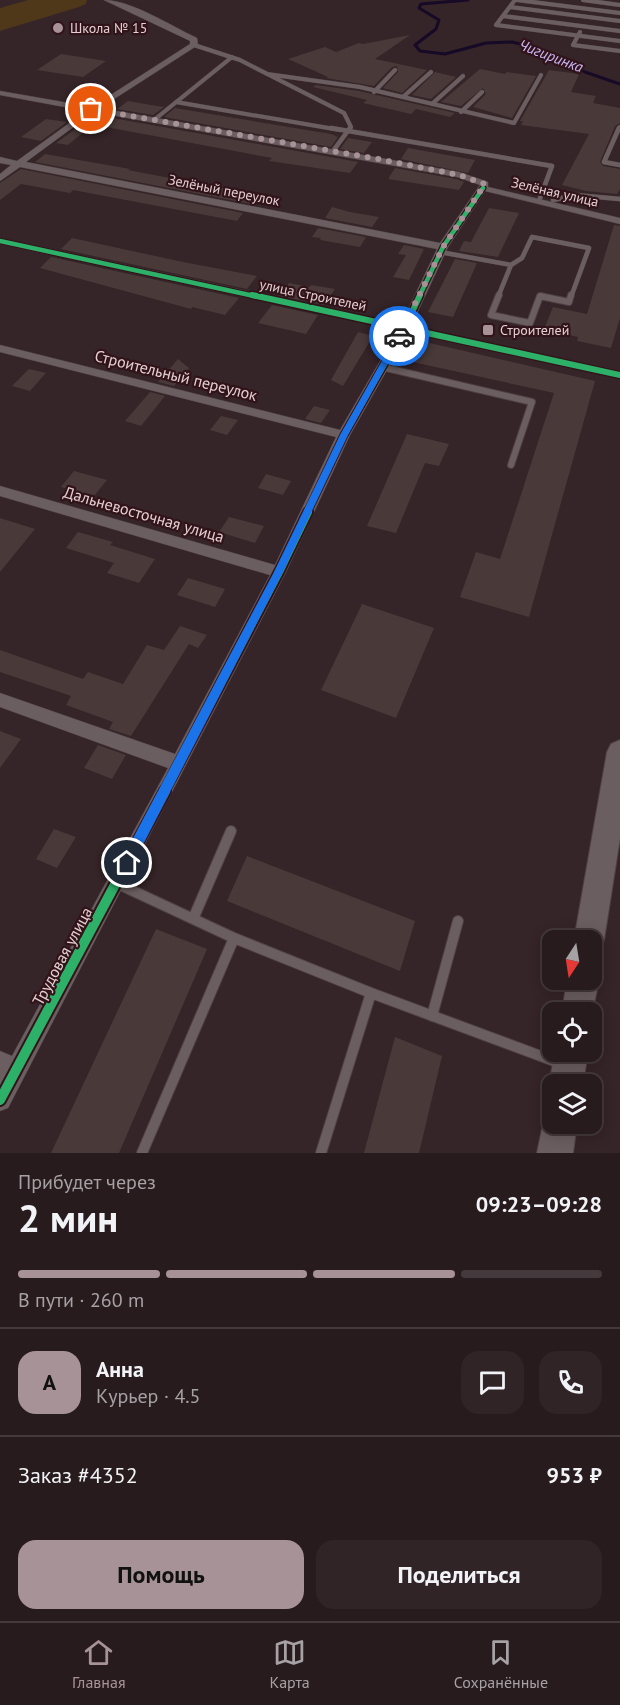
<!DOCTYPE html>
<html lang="ru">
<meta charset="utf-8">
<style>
body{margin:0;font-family:"PT Sans",sans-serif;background:#302427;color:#f1f3f6;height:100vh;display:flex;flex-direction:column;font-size:22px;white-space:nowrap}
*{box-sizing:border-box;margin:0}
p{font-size:20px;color:#a5a1a4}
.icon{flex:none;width:33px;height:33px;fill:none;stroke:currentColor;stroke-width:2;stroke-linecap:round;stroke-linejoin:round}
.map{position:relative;height:1153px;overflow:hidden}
.drawer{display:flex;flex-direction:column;background:#281b1e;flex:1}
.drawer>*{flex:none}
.needle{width:39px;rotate:192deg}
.fabs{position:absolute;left:542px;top:930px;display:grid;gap:12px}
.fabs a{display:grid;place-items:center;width:60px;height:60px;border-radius:12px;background:#281b1e;box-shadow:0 3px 15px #0003,0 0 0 2px #44393c;font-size:30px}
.pin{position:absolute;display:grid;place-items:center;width:51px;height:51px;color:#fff;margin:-26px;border:3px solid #fff;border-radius:50%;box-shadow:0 2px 6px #0007}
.courier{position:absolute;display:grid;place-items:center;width:60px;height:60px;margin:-30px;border:4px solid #1a73e8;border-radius:50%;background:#fff;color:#222;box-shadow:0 2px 8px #0007}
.summary em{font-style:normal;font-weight:700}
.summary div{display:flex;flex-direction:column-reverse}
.summary{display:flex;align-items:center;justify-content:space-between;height:102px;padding:0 18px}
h1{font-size:39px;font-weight:700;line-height:45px}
.bar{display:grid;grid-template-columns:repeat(4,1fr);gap:9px 6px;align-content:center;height:72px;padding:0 18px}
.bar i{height:8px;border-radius:4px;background:#44393c}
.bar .selected{background:#a79397}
.bar p{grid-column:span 4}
.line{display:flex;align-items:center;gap:15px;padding:0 18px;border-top:2px solid #44393c}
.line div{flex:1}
.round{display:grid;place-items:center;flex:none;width:63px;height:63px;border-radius:18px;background:#302427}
.button{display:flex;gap:12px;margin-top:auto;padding:12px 18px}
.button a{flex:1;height:69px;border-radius:18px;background:#a79397;color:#111;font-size:24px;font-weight:700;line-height:69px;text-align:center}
.button a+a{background:#302427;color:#f1f3f6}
.tab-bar{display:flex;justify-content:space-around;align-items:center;height:84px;border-top:2px solid #44393c;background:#281b1e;font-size:16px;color:#a5a1a4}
.tab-bar a{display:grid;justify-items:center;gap:3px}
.tab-bar .selected{color:#a79397}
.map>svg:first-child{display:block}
.green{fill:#4e3819}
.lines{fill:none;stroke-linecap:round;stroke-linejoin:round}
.stream{stroke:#160a26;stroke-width:3}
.building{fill:#493a39}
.lane-far3-casing{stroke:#4f4043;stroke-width:4.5}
.lane-far2-casing{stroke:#4f4043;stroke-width:5}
.lane-far1-casing{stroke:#4f4043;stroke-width:8}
.lane-casing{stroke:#4f4043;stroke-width:12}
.street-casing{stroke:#4f4043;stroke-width:1}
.secondary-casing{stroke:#4f4043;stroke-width:2}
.lane-far3{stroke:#6b5e60;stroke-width:4}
.lane-far2{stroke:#6b5e60;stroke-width:4.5}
.lane-far1{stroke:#6b5e60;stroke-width:6}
.lane{stroke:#6b5e60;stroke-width:10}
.street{fill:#6b5e60;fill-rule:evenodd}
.secondary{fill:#6b5e60;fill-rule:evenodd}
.cycleway-far3-casing{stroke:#31141a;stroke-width:7}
.cycleway-far2-casing{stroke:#31141a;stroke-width:9}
.cycleway-far1-casing{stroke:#31141a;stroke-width:12}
.cycleway-casing{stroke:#31141a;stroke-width:14}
.cycleway-far3{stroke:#2db169;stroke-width:4.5}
.cycleway-far2{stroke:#2db169;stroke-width:6}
.cycleway-far1{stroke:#2db169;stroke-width:8}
.cycleway{stroke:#2db169;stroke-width:10}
.route{fill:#1a73e8}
.done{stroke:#a79397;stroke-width:6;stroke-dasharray:0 10.8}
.poi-dot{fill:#a79397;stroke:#31141a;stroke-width:2}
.labels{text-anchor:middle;stroke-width:4.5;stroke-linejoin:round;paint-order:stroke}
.far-poi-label{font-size:14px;fill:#e4cfd3;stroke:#31141a;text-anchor:start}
.far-street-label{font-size:14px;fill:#e4cfd3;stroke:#31141a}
.far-water-label{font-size:15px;font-style:italic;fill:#cab7f7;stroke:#31141a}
.street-label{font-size:16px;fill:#e4cfd3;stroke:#31141a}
</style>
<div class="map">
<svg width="620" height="1153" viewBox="0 0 620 1153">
<rect width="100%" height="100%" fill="#352428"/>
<path class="green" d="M28,0h59l-1,4 -7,3 -79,24v-23z"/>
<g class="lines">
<path class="stream" d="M468,0l-47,4 -2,4 20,12 -3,9 -21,16 5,6 25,3 41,-11 26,-1 25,6 48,24 35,12"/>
</g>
<path class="building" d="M410,35l-35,24 52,11 -25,23 -19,-5 15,-16 -1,-6 -5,1 -18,19 -48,-8 2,-1 -40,-18 37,-12 11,5 23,-9 4,1z
M61,54l45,7 -23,16 -46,-7z
M480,69l25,5 2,-2 29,4 -24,42 -39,-11 13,-13 -3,-6 -22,18 -20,-4z
M549,70l30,4 -8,18 25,4 -3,7 27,5v15l-5,3 -15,36 3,4 17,3v20l-3,5 -31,-3 -24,-6 27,-51 -68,-9 2,-4h-3z
M435,72l21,5 -25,22 -19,-4z
M316,85l43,6 96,22 -5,4 -34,-8 -5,5 -48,-11 4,-3 -54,-13z
M128,101l17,3 19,3 -11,8 -36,-6z
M175,108l156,26 7,3 -7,10 -167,-30z
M107,117l251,45 -8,11 -81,-12 3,-3 -177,-33z
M46,119l21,3 -26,19 -20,-4z
M81,125l10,1 -23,19 -12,-2z
M348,138l24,4 -8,11 -24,-4z
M408,148l67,12 -7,13 -67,-14z
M45,154l85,15 -2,1 131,25 -8,9 -216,-42z
M395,168l61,11 8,3 -5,8 -71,-11z
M21,169l222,44 -6,8 -164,-31 -3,3 -49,-9 -21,16v-17z
M332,207l18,5 29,5 -7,10 -47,-9z
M489,208l30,5 -21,44 -39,-6 5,-10 7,1z
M614,225l6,1v92l-9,30 -34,-7 1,-4 -34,-8 9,-22 34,7z
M318,228l48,9 -6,10 -40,-7 1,-2 -9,-1z
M72,238l111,24 74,14 -10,13 -186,-40z
M404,245l20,4 -15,31 -16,-3 13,-22 -8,-1z
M51,257l188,41 -14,17 -33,-8 -1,2 -151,-41z
M455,259l22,4 -24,54 -25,-5z
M289,283l21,4 1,-2 24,4 -11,16 -45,-9z
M272,305l46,10 -12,19 -48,-11z
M358,332l15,4 -30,50 -12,-6z
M408,338l187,43 -66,236 -69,-20 16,-45 24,7 54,-166 -155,-34z
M178,359l11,9 -15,18 -16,-4z
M29,369l17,4 -16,18 -18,-5z
M150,392l15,4 -24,30 -16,-5z
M314,406l16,4 -9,13 -16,-4z
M221,416l17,4 -11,15 -17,-5z
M407,434l42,10 -10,22 -14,-3 -29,70 -29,-7z
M74,471l33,9 -13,16 -33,-9z
M266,474l25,7 -8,14 -25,-7z
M229,517l35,9 -9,17 -36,-11z
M0,518l35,11 -35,43z
M78,532l35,10 -3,3 45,14 -16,24 -32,-10 7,-10 -48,-15z
M188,578l37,11 -10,18 -38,-12z
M362,604l72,24 -38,90 -75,-28z
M180,626l27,9 -9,13 -9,-4 -58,92 -22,-7 4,-7 -47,-17 5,-9 -71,-24v-22l83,29 5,-7 35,12 24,-39 17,5z
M0,731l21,8 -21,29z
M98,745l28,10 -14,24 -28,-11z
M54,829l22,8 -19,31 -21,-9z
M247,856l168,65 -15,50 -173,-70z
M156,929l51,20 -88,204h-68z
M395,1037l47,19 -23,97h-55z"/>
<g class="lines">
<g class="lane-far3-casing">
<path id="lane-far3" d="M515,0l-19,25 124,16
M517,0l103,13
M583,0l37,5
M510,7l110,14
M503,16l117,15
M580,32l-7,13 47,6
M194,45l46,15 104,53 7,14 -2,3
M267,74l93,13 154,36 27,-48
M374,92l21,-22
M403,97l28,-25
M176,102l164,28
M432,104l31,-28
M461,112l21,-20
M154,120l78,-63
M619,130l1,-3"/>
</g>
<g class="lane-far2-casing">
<path id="lane-far2" d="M331,128l221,38 -12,32
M619,128l-15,34 16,3
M333,151l17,-23
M553,200l22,-5 45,4
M440,252l71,13
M511,265l11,-7 10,-21 57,11 -18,49
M498,297l13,-32
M540,297h5"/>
</g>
<g class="lane-far1-casing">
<path id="lane-far1" d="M499,295l-8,20 39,8 10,-27 29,6 2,-7
M382,367l150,35 -21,63"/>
</g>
<g class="lane-casing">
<path id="lane" d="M116,883l118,55 137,55 191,71
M193,919l38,-88
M432,1016l26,-95
M142,1153l92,-215
M321,1153l50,-160"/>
</g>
<g class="street-casing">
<path id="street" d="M104,0c27,0 67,26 93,38l1,7 -98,63 359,64 29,10v5l132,31v6l-135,-33 -37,56 -37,79 209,45v8l-212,-46 -58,102 -64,137 -278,536 -8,3v-60l12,5 156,-288 -168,-61v-14l175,61 95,-179 -270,-79v-10l275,79 61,-128 -336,-85v-7l340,85 58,-100 -398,-86v-6l401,86 36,-75 -417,-82 -20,14v-7l11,-9 -11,-2v-6l17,4 69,-50 -86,-16v-4l92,16 98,-63v-3zM94,112l363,65 23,8 -40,58 -414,-81z"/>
</g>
<g class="secondary-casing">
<path id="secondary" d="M620,740v98l-16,102 -4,11 -9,3v-14h-17l33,-188 4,-8z
M591,968l3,1 5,11 -8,39v-7h-29l5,-32h24z
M555,1052h33l-5,32h-31v7l-3,-7z
M552,1110v14h25l-4,29h-36l6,-29 5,-12z"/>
</g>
<use href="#lane-far3" class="lane-far3"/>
<use href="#lane-far2" class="lane-far2"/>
<use href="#lane-far1" class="lane-far1"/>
<use href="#lane" class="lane"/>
<use href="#street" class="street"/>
<use href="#secondary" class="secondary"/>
<g class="cycleway-far3-casing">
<path id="cycleway-far3" d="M0,241l259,56
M419,297l24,-50 40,-59"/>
</g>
<g class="cycleway-far2-casing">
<path id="cycleway-far2" d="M252,295l368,80
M307,513l37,-78 60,-106 16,-34"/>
</g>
<g class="cycleway-far1-casing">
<path id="cycleway-far1" d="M164,792l115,-220 29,-60"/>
</g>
<g class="cycleway-casing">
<path id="cycleway" d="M0,1100l165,-309"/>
</g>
<use href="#cycleway-far3" class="cycleway-far3"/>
<use href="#cycleway-far2" class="cycleway-far2"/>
<use href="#cycleway-far1" class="cycleway-far1"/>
<use href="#cycleway" class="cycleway"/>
</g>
<path class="route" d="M399,334l4,2 -55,99 -65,137 -152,296h-9l-2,-5 2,-4 152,-287 66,-137 56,-99z"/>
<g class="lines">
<path class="done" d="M91,109l287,50 81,16 26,9 -42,63 -44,89"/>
</g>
<g class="poi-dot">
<circle cx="58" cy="28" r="6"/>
<rect x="482" y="324" width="12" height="12" rx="3"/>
</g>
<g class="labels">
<g class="far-poi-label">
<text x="70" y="33">Школа № 15</text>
<text x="500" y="335">Строителей</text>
</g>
<g class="far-street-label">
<text transform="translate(224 190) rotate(11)" y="5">Зелёный переулок</text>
<text transform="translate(555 192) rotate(13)" y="5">Зелёная улица</text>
<text transform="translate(313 295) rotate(12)" y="5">улица Строителей</text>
</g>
<g class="far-water-label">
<text transform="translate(551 56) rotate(21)" y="5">Чигиринка</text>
</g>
<g class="street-label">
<text transform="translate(176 375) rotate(14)" y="6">Строительный переулок</text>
<text transform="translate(144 514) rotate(16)" y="6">Дальневосточная улица</text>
<text transform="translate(62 956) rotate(-62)" y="6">Трудовая улица</text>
</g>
</g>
</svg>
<div class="fabs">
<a><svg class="needle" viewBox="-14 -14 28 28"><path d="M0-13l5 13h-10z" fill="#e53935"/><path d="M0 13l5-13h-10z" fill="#a5a1a4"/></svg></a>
<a><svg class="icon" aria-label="locate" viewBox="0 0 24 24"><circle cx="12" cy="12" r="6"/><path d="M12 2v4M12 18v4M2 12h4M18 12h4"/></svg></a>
<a><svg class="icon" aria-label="layers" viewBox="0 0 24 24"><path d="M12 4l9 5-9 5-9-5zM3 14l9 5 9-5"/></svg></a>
</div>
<div class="pin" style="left:91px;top:109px;background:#ea580c"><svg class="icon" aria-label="bag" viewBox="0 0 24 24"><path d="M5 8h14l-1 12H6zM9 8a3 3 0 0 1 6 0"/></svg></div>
<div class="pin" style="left:127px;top:863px;background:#1f2937"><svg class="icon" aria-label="home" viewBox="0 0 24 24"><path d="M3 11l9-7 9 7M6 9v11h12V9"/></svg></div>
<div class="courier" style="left:399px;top:336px"><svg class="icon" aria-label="car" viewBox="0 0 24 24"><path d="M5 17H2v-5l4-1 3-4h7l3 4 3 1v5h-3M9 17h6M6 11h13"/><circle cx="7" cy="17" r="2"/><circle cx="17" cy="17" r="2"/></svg></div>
</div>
<section class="drawer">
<div class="summary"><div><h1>2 мин</h1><p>Прибудет через</p></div><em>09:23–09:28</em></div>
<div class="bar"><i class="selected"></i><i class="selected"></i><i class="selected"></i><i></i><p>В пути · 260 m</p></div>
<div class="line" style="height:108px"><b class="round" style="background:#a79397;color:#111">А</b><div><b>Анна</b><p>Курьер · 4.5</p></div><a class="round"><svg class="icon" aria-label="chat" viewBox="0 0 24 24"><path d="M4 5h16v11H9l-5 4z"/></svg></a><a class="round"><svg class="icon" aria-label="phone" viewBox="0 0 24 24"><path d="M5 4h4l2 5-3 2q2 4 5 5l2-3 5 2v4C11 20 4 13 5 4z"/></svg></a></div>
<div class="line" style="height:78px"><div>Заказ #4352</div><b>953 ₽</b></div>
<div class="button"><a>Помощь</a><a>Поделиться</a></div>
</section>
<nav class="tab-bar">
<a class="selected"><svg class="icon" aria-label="home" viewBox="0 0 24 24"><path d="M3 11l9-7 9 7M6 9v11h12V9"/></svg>Главная</a>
<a><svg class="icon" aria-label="map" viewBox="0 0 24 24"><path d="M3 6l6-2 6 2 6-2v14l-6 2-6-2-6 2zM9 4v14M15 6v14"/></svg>Карта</a>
<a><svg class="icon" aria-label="saved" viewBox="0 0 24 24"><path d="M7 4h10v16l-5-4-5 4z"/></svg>Сохранённые</a>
</nav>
